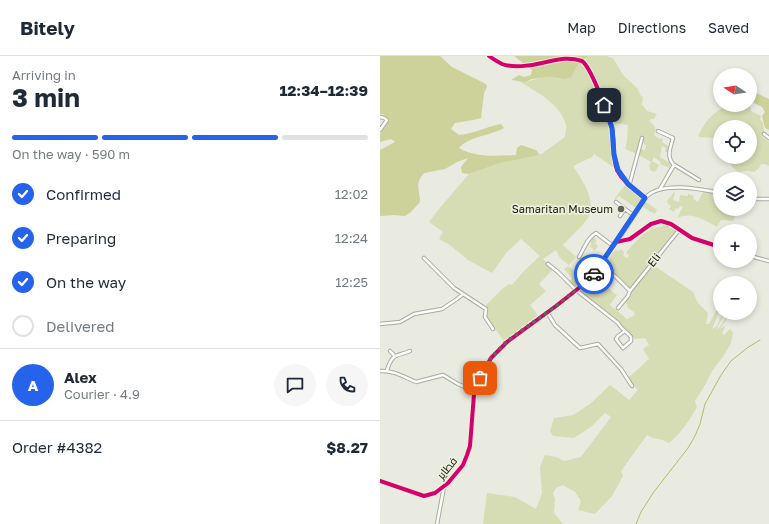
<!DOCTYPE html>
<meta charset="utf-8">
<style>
body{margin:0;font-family:"Golos Text",Cairo,sans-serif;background:#f6f6f7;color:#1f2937;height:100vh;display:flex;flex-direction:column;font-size:15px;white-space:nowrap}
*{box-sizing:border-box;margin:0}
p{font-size:13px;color:#747a83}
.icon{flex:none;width:22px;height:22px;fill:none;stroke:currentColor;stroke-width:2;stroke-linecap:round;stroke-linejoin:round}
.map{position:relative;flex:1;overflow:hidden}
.panel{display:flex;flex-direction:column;background:#fff;width:380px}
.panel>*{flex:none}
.needle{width:26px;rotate:282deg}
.fabs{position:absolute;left:333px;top:12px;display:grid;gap:8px}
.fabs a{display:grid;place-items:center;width:44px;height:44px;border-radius:50%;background:#fff;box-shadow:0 2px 6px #0003;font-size:20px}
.pin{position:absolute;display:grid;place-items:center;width:34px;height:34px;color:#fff;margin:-17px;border-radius:8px;box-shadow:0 2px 6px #0006}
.courier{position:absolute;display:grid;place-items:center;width:40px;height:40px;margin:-20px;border:3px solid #2563eb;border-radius:50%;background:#fff;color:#222;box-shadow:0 1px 5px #0007}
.overview em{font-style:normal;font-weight:700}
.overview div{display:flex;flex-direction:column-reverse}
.overview{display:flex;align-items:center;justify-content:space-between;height:68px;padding:0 12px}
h1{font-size:26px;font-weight:700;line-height:30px}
.bar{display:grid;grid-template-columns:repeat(4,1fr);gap:6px 4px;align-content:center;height:48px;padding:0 12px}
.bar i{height:5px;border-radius:3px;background:#e0e1e3}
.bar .on{background:#2563eb}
.bar p{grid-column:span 4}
.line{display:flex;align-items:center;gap:10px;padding:0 12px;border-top:1px solid #e0e1e3}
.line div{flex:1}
.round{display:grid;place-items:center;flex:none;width:42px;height:42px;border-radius:21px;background:#f6f6f7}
ol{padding:0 12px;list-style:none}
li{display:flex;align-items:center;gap:12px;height:44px}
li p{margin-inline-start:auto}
li .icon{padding:4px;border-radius:50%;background:#2563eb;color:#fff;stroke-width:4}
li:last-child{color:#747a83}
li i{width:22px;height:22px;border:2px solid #e0e1e3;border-radius:50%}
header{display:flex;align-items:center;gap:24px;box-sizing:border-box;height:56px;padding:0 20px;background:#fff;border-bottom:1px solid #e0e1e3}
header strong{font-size:19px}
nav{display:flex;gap:22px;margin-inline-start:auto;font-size:14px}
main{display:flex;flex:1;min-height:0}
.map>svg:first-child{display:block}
.green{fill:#d6dcb3}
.forest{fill:#ccd29a}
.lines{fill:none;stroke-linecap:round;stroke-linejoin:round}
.stream{stroke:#b2b975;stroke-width:1}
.minor-casing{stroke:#a9aaa1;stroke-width:4.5}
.minor{stroke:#fcfcfa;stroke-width:2.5}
.cycleway-casing{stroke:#edf0db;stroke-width:6}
.cycleway{stroke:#d6006c;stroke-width:4}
.done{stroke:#62635b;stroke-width:4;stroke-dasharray:0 7.2}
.route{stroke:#2563eb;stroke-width:5}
.poi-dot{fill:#62635b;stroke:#edf0db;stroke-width:1.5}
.labels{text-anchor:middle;stroke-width:3.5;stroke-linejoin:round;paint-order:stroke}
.poi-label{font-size:11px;fill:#191a13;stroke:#edf0db;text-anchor:end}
.street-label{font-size:11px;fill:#191a13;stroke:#edf0db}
</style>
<header>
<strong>Bitely</strong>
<nav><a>Map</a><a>Directions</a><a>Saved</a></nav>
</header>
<main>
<section class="panel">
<div class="overview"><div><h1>3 min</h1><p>Arriving in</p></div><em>12:34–12:39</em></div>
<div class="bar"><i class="on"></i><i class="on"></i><i class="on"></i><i></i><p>On the way · 590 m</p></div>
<ol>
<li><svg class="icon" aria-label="check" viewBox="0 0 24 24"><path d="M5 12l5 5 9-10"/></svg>Confirmed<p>12:02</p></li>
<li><svg class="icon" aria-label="check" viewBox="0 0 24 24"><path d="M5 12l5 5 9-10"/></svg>Preparing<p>12:24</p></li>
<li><svg class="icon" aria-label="check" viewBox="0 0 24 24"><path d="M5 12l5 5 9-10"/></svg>On the way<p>12:25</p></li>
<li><i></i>Delivered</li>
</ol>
<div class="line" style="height:72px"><b class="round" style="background:#2563eb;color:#fff">A</b><div><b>Alex</b><p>Courier · 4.9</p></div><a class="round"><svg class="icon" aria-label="chat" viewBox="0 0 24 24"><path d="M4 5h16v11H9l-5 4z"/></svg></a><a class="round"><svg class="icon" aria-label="phone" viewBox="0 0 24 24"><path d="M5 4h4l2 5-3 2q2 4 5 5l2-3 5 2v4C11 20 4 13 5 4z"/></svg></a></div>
<div class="line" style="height:52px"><div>Order #4382</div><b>$8.27</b></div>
</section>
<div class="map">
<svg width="389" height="468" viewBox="0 0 389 468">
<rect width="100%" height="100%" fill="#eaebe0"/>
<path class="green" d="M208,0h18l7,2 10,17 14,13 4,8 2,1 -1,7 5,7 10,3 -3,5h-3l-1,3c6,5 6,6 4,13l6,4 1,-1 2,1 -1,3 8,5 -1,7 -4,-3 1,-3 -4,-2 -2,11 10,6v5l-10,-4 1,-2 -7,-5 -2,4 7,4 -4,7 -5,-2v-3l-1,-1 2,-4 -12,-7 1,-6 5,1 1,-5 -4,-2 1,-5h-2l-4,16 -12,-5c3,-8 2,-16 3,-24l-16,-3 -20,-51 -7,-13z
M201,6l5,6 21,51 6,48 -19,-13 -2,3 -19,9c9,14 21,30 17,47 -2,9 -20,24 -27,32l13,12 -7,8 -9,-7 -4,-8 -13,9 10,10 -14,15 7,7 -16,14 8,10 -34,26 -18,-25v-11l16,-16 7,-5 3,1 12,-14 16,-15 -19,-17 -14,13 -15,21 -24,-13 -18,-15 -11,-6 4,-7 -14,-10 9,-12 31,-36 31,-11 40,-8 25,-18c0,-4 2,-9 1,-12 -6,-22 -30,-33 -47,-44 9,2 18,-3 28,-4 7,0 16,4 22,0 5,-3 7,-11 12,-15z
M348,49h22l1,6 10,5 -1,3 3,4 1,8 -2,5 7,6v24l-4,-2h-4l-2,4 -5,4 -6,-1 -9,1c-7,-4 -9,-7 -11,-15h22v-30h-30v15l-2,-2 -6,-2 -12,-1 -2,-1c10,-18 12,-21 30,-31z
M246,128l17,14 -7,10 -17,-12 -3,3 -1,-1z
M324,134l16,4v15h18l-5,12 -12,-1 -4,7c-13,-7 -26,-16 -40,-9l6,-11 -3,-1 -2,3 -2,-1 -2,4 -5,-3 2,-3 -3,-2 -1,-3 7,-9 1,1 -2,7 6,2 1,-7 8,1v-2l6,2 -1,3 5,3z
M265,145l12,9 -2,4 -14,-8z
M283,169h3l11,6 -47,58 -25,-26 10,-13 4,1 2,-2 3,3 -1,3 4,3 2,-3 -3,-2c6,-8 24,-28 35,-26z
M213,181l4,4 -2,2 3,3 -3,5 -5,-5 2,-3 -3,-3z
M273,209l40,27 5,11 10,10 -2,11h3l7,-13h3l-7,18 5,-3 5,-12 3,-1 -8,15 1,1 11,-15v2l-9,13 6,-4 -4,8 2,2 6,-6 3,4 -2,10 -8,14 -11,14 -7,14 -10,16 2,6c-8,14 -16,26 -28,36 -8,-5 -15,-3 -22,-8l-26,36 2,5 -11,20 -17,18 -17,-4 3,-9 -6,-9 -12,-7 -7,3 -3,5 2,6 -1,14 9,11h-80l4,-31 28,4 21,12 6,-16 -2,-26 5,-12 11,2 8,4 17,-4 30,-40 -6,-4 -13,13 -18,12 -21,-2 -3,-5 4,-13 19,-3 17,-11 20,-19 19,15 9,-10 -10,-12 21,-19 -6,-10 6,-4 -4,-7 -10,1 -13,-12 -2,-5 -27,-20 -14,-12 5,-5 6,5 8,-11 -4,-4 6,-8 9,6 -2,3 -2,-1 -5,7 17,13 -7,10 17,14 8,-4 -1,-3 -7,-5 1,-2 -3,-3 7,-11 19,-25z
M188,210l11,9 -3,4 4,4 -3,3 -5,-1 -4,-3 4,-4 -8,-9z"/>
<path class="forest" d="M0,0h60l12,11 34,17 1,3 -3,6 -3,25 -8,2 -18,3 -4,6 8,6c14,-1 27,-8 42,-11l3,4c-14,8 -35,8 -45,20 17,10 38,8 57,7l1,-7 4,-3 15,5 4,5 -40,8 -31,11 -7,-1 -1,-6 7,-9 -11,4 -12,7 -21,4c-10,12 -4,15 -4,29l-9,10 -6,4 -11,-1 -14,1v-66l15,-8 -4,-3 -11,3v-8l9,-14 2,1 -8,-7h-3z
M134,0h74l-10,9 -7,12 -6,2 -16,-2 -17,2 -7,3 -14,-2 8,-5 5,2 7,-2 1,-5z
M370,34l19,9v31l-4,-2 -3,-12 3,-4 -3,-5 -12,-6z"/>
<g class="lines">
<path class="stream" d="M256,468l5,-12 12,-19 35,-45 7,-12 5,-12 5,-20 16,-29 10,-14 16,-13 13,-8"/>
<g class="minor-casing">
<path id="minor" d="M109,0c4,3 9,6 13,8 10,4 29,2 40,-1 15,-3 24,-7 40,-2 9,6 27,55 30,67 3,13 0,29 5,42 6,12 18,20 28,28
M0,61l4,1 3,2 -7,10
M278,75l15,7c-2,8 -7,18 0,26l26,16
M384,78l5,4
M249,130l13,-48
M280,133l14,-24
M370,143h19
M236,146l17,13
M240,160l5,-7
M236,187l30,-46c15,-16 55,-8 74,-4
M370,200l19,5
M199,201c5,-8 8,-19 17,-24l17,13
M44,202l30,30 32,21 -1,8 8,12
M168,208l10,8 18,18 42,33c3,6 9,9 13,14v4l-8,7 -7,-9 2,-3 7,-5
M220,209l16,12 14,14 -2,5 -10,12
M250,235l49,-61
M167,256l8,13 25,23 18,-4 23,25 11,17
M0,268l20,-2 14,-8 28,-5 15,-10 6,-5
M10,295l3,3 1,2
M7,314c6,-17 8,-13 23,-19
M0,315c13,-1 24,6 36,11l27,-7 15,9 17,7
M0,425l44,15 11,-3 13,-10 15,-18 4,-10 3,-9 4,-52 6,-16 11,-20 16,-16 49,-36 33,-26 27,-38 14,-3 21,-15 10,-3 10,3 21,14 28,9
M57,468l7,-37"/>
</g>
<use href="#minor" class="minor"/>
<g class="cycleway-casing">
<path id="cycleway" d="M109,0c4,3 9,6 13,8 10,4 29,2 40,-1 15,-3 24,-7 40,-2 9,6 27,55 30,67 3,13 0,29 5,42 6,12 18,20 28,28
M0,425l44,15 11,-3 13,-10 15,-18 4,-10 3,-9 4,-52 6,-16 11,-20 16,-16 49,-36 33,-26 27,-38 14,-3 21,-15 10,-3 10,3 21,14 28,9"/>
</g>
<use href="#cycleway" class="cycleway"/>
</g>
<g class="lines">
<path class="done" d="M100,322l11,-20 15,-16 50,-36 30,-24 8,-8"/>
<path class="route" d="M214,218l51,-76 -17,-14 -10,-14 -4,-15 -2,-27 -8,-23"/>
</g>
<circle class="poi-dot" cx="241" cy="153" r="4"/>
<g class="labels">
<g class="poi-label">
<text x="233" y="157">Samaritan Museum</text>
</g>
<g class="street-label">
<text transform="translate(274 204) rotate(-52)" y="4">Eli</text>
<text transform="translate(67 412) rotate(-50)" y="4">فطاير</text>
</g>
</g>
</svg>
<div class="fabs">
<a><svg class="needle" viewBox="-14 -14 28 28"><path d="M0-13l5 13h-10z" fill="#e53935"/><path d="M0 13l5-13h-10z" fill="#747a83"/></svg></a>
<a><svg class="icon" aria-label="locate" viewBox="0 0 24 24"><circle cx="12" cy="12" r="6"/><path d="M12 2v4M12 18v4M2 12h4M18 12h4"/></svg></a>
<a><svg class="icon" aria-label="layers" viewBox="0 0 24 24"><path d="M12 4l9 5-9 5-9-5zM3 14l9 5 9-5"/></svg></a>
<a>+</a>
<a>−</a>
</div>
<div class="pin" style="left:100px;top:322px;background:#ea580c"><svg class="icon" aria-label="bag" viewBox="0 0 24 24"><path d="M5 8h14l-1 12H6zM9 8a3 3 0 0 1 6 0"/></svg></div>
<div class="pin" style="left:224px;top:49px;background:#1f2937"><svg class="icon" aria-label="home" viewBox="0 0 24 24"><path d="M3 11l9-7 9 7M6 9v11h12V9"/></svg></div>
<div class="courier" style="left:214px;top:218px"><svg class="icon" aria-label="car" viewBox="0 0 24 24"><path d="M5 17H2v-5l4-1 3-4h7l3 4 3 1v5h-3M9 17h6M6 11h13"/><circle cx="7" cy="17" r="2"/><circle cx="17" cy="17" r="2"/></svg></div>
</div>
</main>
